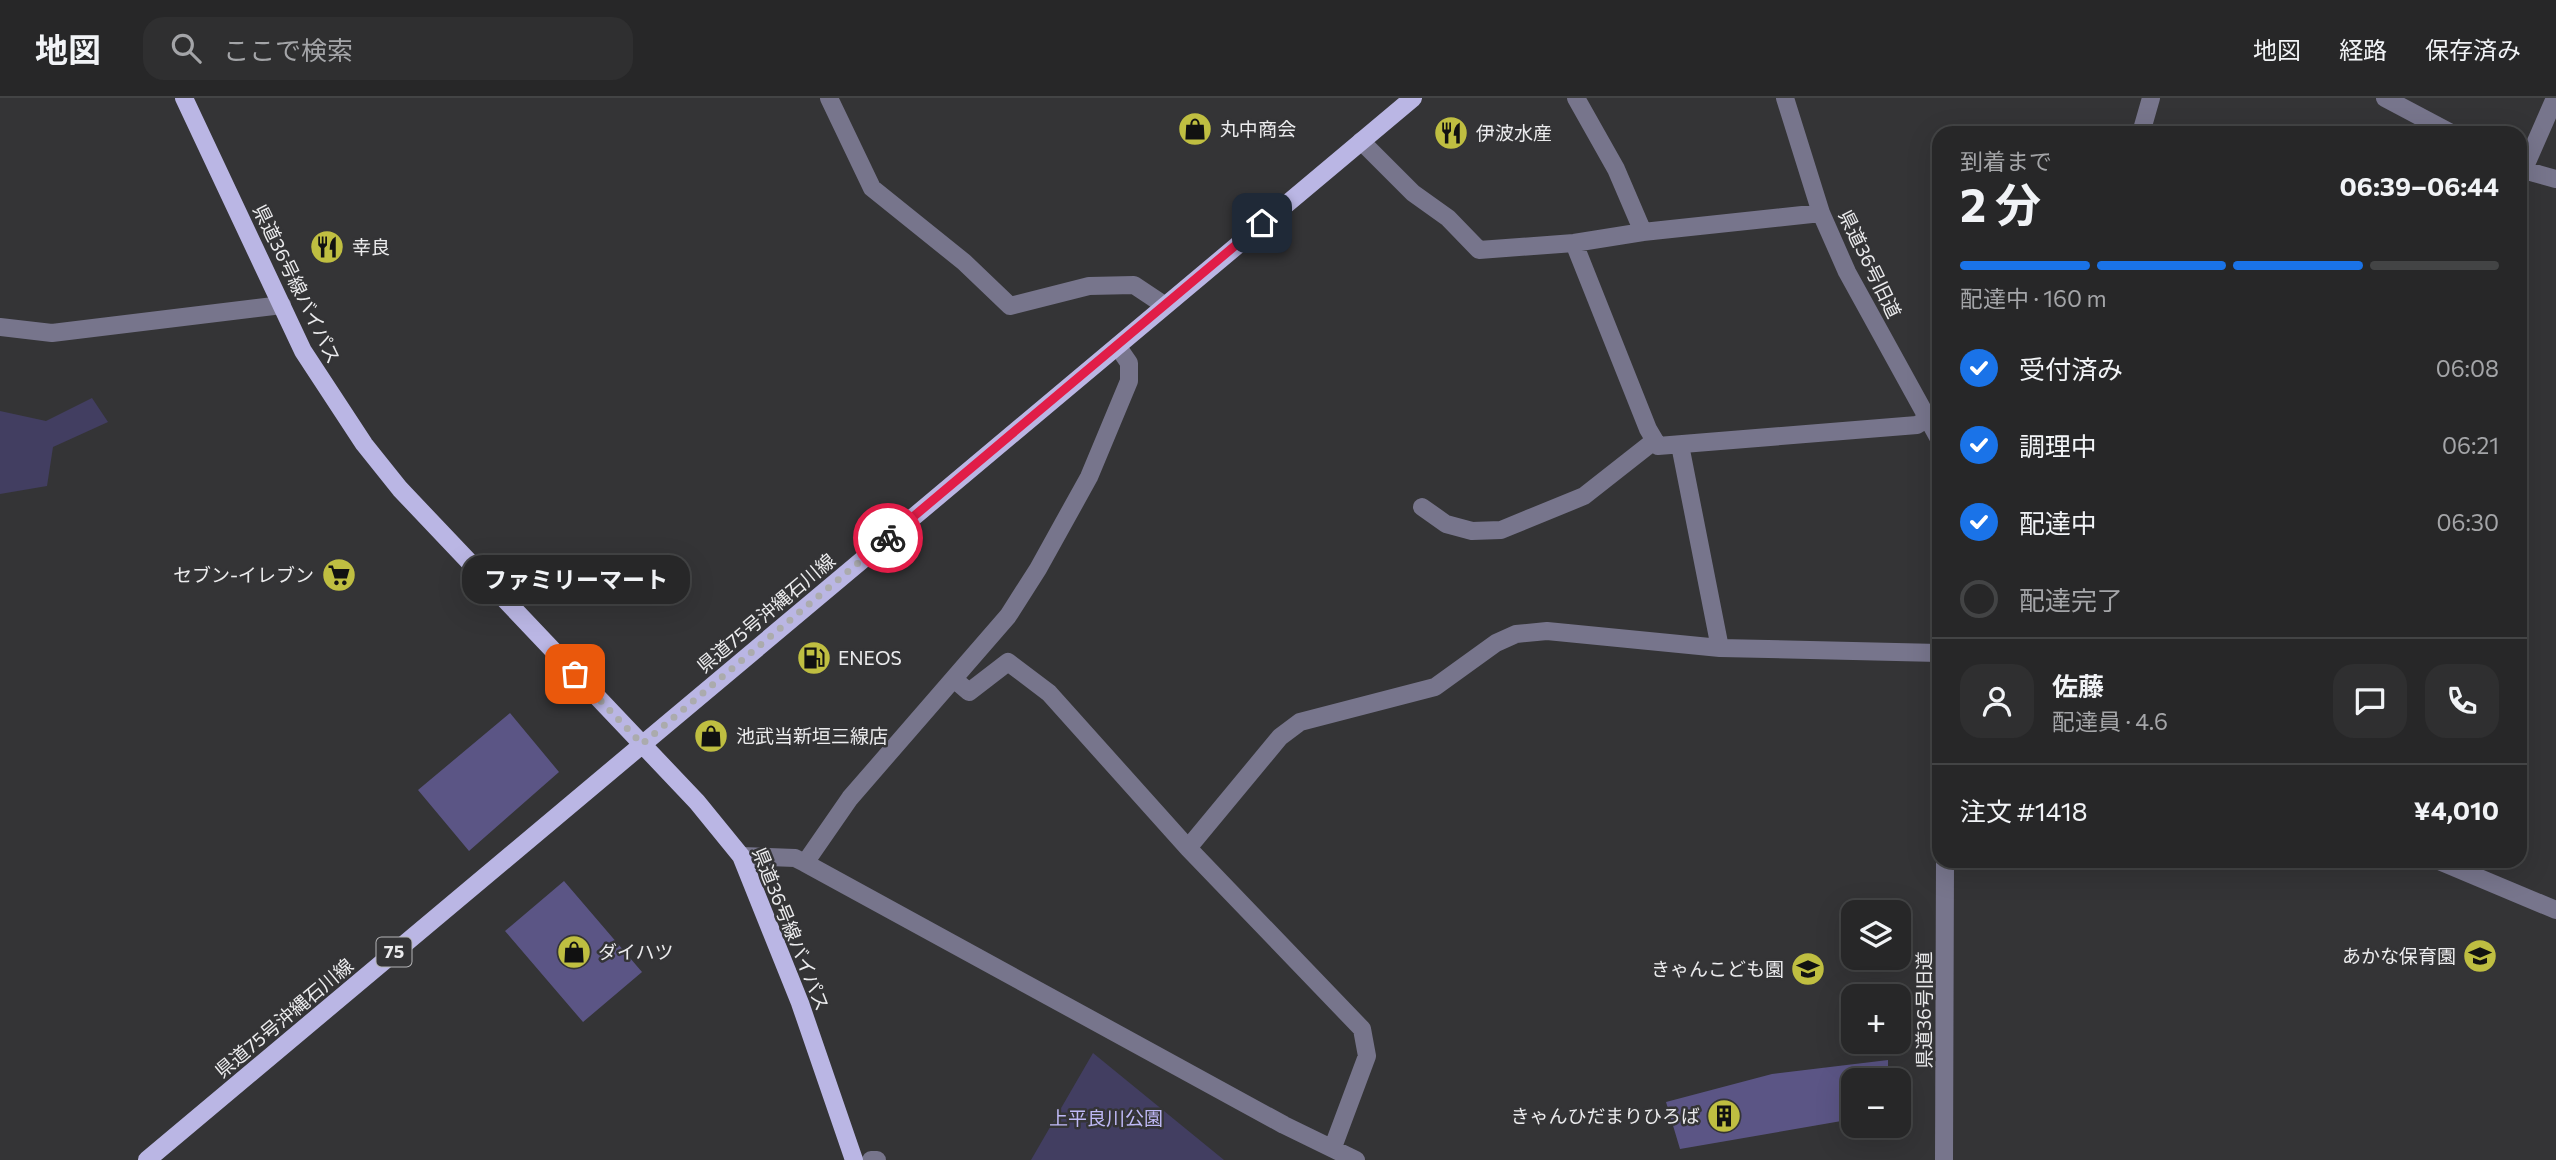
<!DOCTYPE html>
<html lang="ja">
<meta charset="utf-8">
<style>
body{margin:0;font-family:Commissioner,"Noto Sans JP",sans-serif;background:#2f2f30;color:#f1f3f6;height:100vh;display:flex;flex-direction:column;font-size:26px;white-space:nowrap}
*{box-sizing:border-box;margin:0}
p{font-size:23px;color:#a4a5a8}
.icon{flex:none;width:38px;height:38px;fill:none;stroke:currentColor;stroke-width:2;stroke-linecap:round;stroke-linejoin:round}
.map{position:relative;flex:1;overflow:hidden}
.side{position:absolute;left:1932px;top:28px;width:595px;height:742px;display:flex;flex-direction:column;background:#272728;border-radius:21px;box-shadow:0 7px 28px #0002,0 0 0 2px #434445}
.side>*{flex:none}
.fabs{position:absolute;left:1841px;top:802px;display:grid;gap:14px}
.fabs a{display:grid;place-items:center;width:70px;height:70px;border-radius:14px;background:#272728;box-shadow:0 7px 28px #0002,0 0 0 2px #434445;font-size:35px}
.pin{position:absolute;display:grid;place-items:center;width:60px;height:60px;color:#fff;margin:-30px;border-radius:14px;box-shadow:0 4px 10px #0006}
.courier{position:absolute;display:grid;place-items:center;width:70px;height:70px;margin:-35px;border:5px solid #e11d48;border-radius:50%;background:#fff;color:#222;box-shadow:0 2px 9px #0007}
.bubble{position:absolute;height:49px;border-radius:21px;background:#272728;box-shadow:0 7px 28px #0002,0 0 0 2px #434445;font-size:23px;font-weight:700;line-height:49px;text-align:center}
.headline em{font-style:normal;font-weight:700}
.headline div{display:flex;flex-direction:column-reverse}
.headline{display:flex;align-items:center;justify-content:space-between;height:119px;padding:0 28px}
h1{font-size:46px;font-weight:700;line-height:52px}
.bar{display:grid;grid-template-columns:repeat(4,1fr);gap:10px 7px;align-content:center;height:84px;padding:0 28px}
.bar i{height:9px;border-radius:5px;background:#434445}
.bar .selected{background:#1a73e8}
.bar p{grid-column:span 4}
.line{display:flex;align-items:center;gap:18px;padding:0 28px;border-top:2px solid #434445}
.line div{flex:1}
.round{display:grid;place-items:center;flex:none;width:74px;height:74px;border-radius:21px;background:#2f2f30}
ol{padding:0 28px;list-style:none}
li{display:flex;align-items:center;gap:21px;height:77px}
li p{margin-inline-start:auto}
li .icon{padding:7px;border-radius:50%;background:#1a73e8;color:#fff;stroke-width:4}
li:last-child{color:#a4a5a8}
li i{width:38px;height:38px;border:4px solid #434445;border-radius:50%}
header{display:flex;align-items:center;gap:42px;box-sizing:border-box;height:98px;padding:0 35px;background:#272728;border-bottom:2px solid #434445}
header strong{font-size:33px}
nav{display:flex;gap:38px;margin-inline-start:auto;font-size:24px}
.search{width:490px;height:63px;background:#2f2f30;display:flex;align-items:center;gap:18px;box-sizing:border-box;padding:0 24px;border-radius:21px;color:#a4a5a8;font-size:26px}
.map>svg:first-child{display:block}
.green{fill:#423e61}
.building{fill:#5b5585}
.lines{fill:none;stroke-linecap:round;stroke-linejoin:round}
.minor{stroke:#77758c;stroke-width:18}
.major{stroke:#bab6e4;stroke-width:18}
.done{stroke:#ababad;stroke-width:7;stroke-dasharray:0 12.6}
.route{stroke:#e11d48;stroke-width:9}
.labels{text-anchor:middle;stroke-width:5;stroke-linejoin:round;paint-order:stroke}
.shield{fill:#343436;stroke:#b4b4b6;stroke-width:2}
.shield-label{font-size:18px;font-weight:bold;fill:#ebebed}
.poi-label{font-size:19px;fill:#ebebed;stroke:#343436;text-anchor:start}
.street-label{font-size:19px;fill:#ebebed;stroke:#343436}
.park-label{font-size:19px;fill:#bfb9f6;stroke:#343436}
</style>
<header>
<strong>地図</strong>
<div class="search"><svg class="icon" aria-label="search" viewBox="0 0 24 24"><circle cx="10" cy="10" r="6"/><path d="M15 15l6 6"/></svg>ここで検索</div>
<nav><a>地図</a><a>経路</a><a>保存済み</a></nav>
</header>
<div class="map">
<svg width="2556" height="1062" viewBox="0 0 2556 1062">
<rect width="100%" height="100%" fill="#343436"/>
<path class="green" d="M92,300l16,24 -55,25 -6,39 -47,8v-83l46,10z
M1093,955l131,107h-193z"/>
<path class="building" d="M510,615l49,59 -90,79 -51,-61z
M564,783l78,91 -59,50 -78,-91z
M1888,962v20h-35v39l-173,30 -14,-47 106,-28z"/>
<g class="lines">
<path class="minor" d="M829,0l43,90 92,74 46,44 79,-20 45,-1 30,20
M1576,0l40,71 27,63
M1785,0l36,115 26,59 92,167
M2385,0l66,35
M2141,35l10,-35
M1361,43l52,52 35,25 31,32 95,-7 69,-11 178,-19
M2520,71l36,10
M2520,80l35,-80
M1574,145l74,186 10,17 259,-21 11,-7
M0,229l52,6 230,-28
M1680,347l40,203
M1422,409l24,17 26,7 29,-1 83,-34 70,-55
M955,582l14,12 39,-30 41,31 139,155 174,181 5,27 -34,91
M1188,750l92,-111 20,-15 135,-35 61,-44 20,-9 31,-3 173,17 219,5
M741,758l54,2 10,5 479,262 72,35
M2439,763l117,49
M805,765l45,-65 158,-182 30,-47 51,-92 40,-96v-18l-11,-16
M871,1062h6
M1944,1062l1,-299"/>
<path class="major" d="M184,0l119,253 61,93 36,45 297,313 44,54 59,147 54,157
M147,1062l1266,-1062"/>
</g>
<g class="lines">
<path class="done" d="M575,576l67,70 246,-206"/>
<path class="route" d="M888,440l374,-315"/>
</g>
<defs>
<g id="shop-disc" transform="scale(1.75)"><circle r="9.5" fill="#bfbe41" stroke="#343436"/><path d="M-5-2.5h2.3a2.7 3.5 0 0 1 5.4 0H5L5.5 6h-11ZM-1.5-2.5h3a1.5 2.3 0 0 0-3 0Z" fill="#111"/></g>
<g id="restaurant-disc" transform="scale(1.75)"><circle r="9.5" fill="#bfbe41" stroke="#343436"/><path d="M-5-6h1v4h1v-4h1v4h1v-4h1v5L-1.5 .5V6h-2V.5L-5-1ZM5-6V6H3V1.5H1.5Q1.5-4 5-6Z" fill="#111"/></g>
<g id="supermarket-disc" transform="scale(1.75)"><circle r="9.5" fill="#bfbe41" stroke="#343436"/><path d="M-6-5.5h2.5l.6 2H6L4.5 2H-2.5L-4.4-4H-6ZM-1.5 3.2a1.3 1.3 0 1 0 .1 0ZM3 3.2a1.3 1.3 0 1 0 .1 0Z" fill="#111"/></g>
<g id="fuel-disc" transform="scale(1.75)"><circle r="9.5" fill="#bfbe41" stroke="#343436"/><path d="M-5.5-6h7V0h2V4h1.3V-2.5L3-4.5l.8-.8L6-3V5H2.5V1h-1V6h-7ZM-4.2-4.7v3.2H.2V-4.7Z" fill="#111"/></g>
<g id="school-disc" transform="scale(1.75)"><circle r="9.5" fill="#bfbe41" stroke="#343436"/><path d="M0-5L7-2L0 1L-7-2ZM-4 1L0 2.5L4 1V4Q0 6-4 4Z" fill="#111"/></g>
<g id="building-disc" transform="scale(1.75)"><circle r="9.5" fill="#bfbe41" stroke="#343436"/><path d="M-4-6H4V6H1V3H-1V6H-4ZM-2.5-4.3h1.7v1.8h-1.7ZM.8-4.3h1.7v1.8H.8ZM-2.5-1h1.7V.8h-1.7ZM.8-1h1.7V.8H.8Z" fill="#111"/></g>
</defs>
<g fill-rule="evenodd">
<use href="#shop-disc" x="1195" y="31"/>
<use href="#restaurant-disc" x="1451" y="35"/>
<use href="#restaurant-disc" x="327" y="149"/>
<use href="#supermarket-disc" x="339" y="477"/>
<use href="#fuel-disc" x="814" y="560"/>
<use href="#shop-disc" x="711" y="638"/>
<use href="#shop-disc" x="574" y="854"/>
<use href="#school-disc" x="2480" y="858"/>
<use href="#school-disc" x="1808" y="871"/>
<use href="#building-disc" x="1724" y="1018"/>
</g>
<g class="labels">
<rect class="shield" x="376.5" y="839.5" width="35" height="29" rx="5"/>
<g class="shield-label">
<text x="394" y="860">75</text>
</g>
<g class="poi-label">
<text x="1220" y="38">丸中商会</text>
<text x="1476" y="42">伊波水産</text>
<text x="352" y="156">幸良</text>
<text x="314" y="484" text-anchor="end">セブン-イレブン</text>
<text x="838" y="567">ENEOS</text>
<text x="736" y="645">池武当新垣三線店</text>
<text x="598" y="861">ダイハツ</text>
<text x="2456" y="865" text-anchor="end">あかな保育園</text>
<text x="1784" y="878" text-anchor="end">きゃんこども園</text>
<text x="1700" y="1025" text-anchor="end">きゃんひだまりひろば</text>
</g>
<g class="street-label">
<text transform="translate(1870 166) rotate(64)" y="7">県道36号旧道</text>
<text transform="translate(297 186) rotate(64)" y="7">県道36号線バイパス</text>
<text transform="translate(766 515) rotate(-40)" y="7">県道75号沖縄石川線</text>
<text transform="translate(791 831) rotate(68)" y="7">県道36号線バイパス</text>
<text transform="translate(1924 912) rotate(-90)" y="7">県道36号旧道</text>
<text transform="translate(284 920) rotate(-40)" y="7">県道75号沖縄石川線</text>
</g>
<g class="park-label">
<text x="1106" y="1027">上平良川公園</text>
</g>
</g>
</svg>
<div class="fabs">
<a><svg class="icon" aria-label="layers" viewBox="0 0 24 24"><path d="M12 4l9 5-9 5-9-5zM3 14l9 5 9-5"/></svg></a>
<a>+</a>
<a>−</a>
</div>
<div class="pin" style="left:575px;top:576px;background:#ea580c"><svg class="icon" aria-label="bag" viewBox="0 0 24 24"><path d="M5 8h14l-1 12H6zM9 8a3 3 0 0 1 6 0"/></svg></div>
<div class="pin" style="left:1262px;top:125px;background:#1f2937"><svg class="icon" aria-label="home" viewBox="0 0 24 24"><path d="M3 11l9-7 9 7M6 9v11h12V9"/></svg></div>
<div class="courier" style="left:888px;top:440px"><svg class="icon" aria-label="bike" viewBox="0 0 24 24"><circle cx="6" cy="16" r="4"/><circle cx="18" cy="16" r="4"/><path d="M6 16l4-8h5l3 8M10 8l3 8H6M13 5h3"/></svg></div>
<div class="bubble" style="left:462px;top:457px;width:228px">ファミリーマート</div>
<section class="side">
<div class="headline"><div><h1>2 分</h1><p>到着まで</p></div><em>06:39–06:44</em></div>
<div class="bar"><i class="selected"></i><i class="selected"></i><i class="selected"></i><i></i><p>配達中 · 160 m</p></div>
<ol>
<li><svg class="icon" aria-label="check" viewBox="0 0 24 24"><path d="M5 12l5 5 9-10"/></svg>受付済み<p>06:08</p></li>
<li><svg class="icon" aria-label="check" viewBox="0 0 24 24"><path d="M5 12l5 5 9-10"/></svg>調理中<p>06:21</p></li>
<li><svg class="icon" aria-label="check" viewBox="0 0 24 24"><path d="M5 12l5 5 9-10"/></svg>配達中<p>06:30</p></li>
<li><i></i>配達完了</li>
</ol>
<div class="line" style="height:126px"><a class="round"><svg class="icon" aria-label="person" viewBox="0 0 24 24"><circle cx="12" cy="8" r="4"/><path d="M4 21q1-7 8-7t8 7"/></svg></a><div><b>佐藤</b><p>配達員 · 4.6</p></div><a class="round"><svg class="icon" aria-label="chat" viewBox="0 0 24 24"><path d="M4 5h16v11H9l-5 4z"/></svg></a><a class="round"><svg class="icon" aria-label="phone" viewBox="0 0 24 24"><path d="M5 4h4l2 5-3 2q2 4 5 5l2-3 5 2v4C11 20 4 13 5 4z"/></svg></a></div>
<div class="line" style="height:91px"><div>注文 #1418</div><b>¥4,010</b></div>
</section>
</div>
